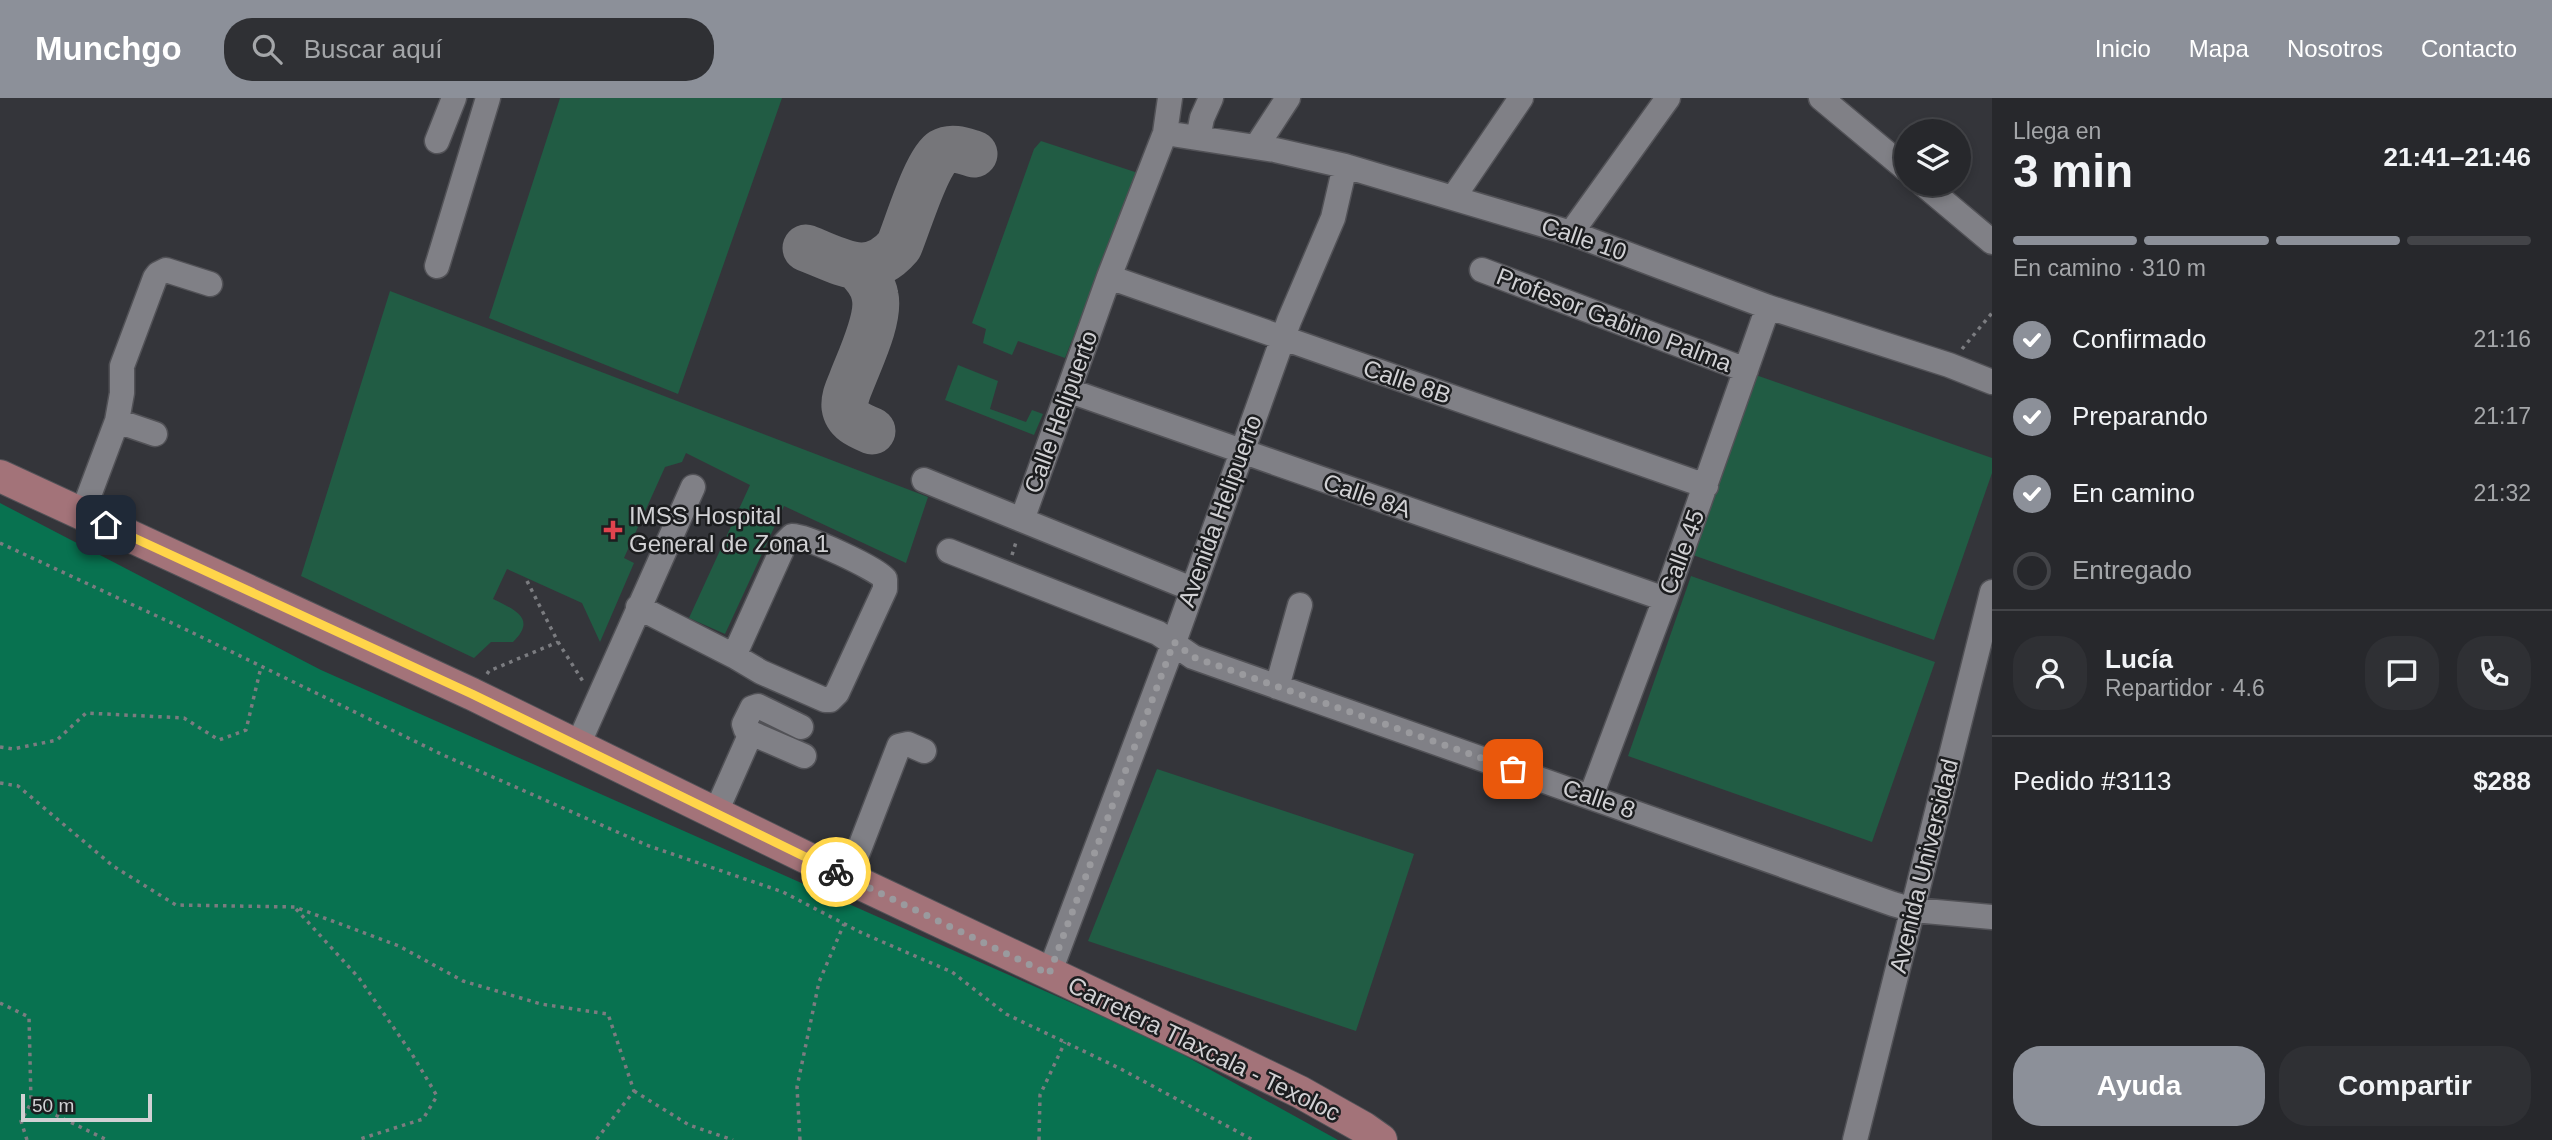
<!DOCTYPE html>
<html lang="es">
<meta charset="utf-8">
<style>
body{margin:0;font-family:Helvetica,sans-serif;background:#2f3034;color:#f1f3f6;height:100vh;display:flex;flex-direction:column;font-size:26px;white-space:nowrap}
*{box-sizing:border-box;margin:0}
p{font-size:23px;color:#a4a6a9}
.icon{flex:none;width:38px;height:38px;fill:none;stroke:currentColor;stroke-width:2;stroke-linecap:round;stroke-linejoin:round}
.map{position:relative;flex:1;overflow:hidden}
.details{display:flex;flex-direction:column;background:#27282c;width:560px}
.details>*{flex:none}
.buttons{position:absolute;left:1894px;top:21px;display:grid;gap:14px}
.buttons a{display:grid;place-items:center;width:77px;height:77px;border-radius:50%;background:#27282c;box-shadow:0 4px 10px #0003,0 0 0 2px #434448;font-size:35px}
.scale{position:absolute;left:21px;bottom:18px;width:131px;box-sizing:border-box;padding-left:7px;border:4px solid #d1d1d4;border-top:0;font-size:19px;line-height:24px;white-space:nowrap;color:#d1d1d4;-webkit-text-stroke:5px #1c1d1f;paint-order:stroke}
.pin{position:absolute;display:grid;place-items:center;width:60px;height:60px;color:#fff;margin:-30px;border-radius:14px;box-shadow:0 4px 10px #0006}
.courier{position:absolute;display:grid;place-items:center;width:70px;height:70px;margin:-35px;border:5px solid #ffd54a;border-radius:50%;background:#fff;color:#222;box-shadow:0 2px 9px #0007}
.overview em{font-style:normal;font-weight:800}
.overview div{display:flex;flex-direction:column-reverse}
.overview{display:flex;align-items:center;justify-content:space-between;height:119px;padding:0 21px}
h1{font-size:46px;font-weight:800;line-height:52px}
.bar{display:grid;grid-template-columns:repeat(4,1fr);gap:10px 7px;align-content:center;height:84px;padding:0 21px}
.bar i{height:9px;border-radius:5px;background:#434448}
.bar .current{background:#8c9099}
.bar p{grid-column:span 4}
.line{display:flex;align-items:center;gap:18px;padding:0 21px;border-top:2px solid #434448}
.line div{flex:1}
.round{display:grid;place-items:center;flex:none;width:74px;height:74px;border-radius:28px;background:#2f3034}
ol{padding:0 21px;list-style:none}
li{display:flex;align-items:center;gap:21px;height:77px}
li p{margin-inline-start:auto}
li .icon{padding:7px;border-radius:50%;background:#8c9099;color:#fff;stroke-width:4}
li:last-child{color:#a4a6a9}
li i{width:38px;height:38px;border:4px solid #434448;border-radius:50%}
.primary-button{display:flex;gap:14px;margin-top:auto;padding:14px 21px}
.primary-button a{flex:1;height:80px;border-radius:28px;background:#8c9099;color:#fff;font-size:28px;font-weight:800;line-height:80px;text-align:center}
.primary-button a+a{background:#2f3034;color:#f1f3f6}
header{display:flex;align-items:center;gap:42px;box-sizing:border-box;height:98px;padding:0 35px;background:#8c9099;color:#fff}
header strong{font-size:33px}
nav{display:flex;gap:38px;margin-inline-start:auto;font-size:24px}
.search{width:490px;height:63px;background:#2f3034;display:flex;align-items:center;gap:18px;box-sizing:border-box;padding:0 24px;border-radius:28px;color:#a4a6a9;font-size:26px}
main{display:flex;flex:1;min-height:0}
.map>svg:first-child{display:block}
.green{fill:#215c44}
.forest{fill:#087250}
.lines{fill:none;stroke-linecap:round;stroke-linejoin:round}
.taxiway{stroke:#76767a;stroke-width:47}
.minor-casing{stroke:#525257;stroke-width:27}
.major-casing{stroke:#525257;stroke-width:34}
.path{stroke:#7b7c80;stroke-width:3.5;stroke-dasharray:3.5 5;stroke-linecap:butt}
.minor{stroke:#808086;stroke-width:24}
.major{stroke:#a37379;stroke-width:32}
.done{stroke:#9a9a9e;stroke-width:7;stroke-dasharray:0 12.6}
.route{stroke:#ffd54a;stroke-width:9}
.health-dot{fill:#e0444e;stroke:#1c1d1f;stroke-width:2.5}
.labels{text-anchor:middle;stroke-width:5;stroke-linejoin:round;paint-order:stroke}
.street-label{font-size:24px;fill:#d1d1d4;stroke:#1c1d1f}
.poi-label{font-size:24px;fill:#d1d1d4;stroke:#1c1d1f;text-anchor:start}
</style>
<header>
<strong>Munchgo</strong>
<div class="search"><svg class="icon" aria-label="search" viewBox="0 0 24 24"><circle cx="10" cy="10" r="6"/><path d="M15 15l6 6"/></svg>Buscar aquí</div>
<nav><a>Inicio</a><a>Mapa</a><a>Nosotros</a><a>Contacto</a></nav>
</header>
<main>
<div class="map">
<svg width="1992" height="1042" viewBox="0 0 1992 1042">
<rect width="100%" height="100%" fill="#34353a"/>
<path class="green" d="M560,0h222l-104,296 -189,-76z
M1041,43l97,32 -73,185 -47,-17 -6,14 -29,-12 3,-14 -14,-6 62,-174z
M390,193l538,206 -22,66 -122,-57 -59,128 -36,-16 61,-133 -64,-32 -4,9 -17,5 -41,91 10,5 -34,79 -18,-39 -75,-34 -14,30c20,10 45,19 20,43h-22l-17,16 -173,-82z
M958,267l40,16 -8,28 36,13 6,-12 11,4 -9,21 -89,-35z
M1753,276l239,84v15l-58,167 -244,-86z
M1691,478l244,86 -63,180 -244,-86z
M1157,671l257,85 -58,177 -268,-90z"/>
<path class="forest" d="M0,405l321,167 839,372 178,98h-1338z"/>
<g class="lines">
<path class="taxiway" d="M806,150c36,14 63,33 93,-2 8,-19 28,-85 43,-94 10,-6 22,-1 32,2
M858,170c8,8 15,16 17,28 5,22 -15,63 -23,84 -3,8 -8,17 -7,27 2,14 15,19 27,24"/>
<g class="minor-casing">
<path id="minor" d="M1170,0l-5,35 -56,144 -87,243 170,69
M1821,0l85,71
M1165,35l110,17 70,16 226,67 197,74 181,58 43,17
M1198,40l4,-20 9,-20
M437,43l17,-43
M1256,49l32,-49
M1923,86l69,58
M1453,100l68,-100
M1571,135l97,-135
M437,168l51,-168
M1482,172l264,100
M1109,179l597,209
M1070,293l595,208
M117,323l38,13
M924,382l98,40
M82,416l35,-93 5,-28v-27l33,-88 3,-4 8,-4 44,14
M949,453l209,82 35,24 700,247 21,6 78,7
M638,509l96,49 27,16 64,28h5l7,-7 48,-104v-10c-7,-10 -80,-44 -93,-43l-7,7 -51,113
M1277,589l23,-82
M801,629l-43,-21 -6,2 -8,16 2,6 5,3 53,23
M577,649l116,-260
M1591,698l74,-197 103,-292
M716,714l35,-79
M848,780l51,-132 9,-2 16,7
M1049,876l125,-332 115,-321 44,-103 12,-52
M1855,1042l137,-548"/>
</g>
<g class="major-casing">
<path id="major" d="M0,378l472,218 376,184 371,175 81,39 64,36 17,12"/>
</g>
<path class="path" d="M1962,251l30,-36
M0,445l189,88 254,124 206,91 134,46 79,41 90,39 54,42 113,54 134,72
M1012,457l5,-16
M527,483l31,61 26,41
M487,576l2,-3 69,-29
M0,649l13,2 44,-9 29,-27 98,5 35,22 27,-10 15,-63
M0,685l18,3 95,80 63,39 119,2 104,39 64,35 78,23 67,10 26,77 -38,49
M296,811l63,69 53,76 25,42 -14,23 -66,21
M0,905l29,14 2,85
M634,993l55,34 44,15
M27,1042l-6,-19 10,-18 76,37
M800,1042l-3,-53 22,-105 25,-58
M1039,1042l1,-45 25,-53"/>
<use href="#minor" class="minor"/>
<use href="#major" class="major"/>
</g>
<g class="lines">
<path class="done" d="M836,774l213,102 125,-332 19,15 320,112"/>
<path class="route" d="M106,427l366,169 364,178"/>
</g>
<path class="health-dot" d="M609.5 421.5h7v7h7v7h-7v7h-7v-7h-7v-7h7z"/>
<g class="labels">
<g class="street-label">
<text transform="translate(1584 141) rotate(19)" y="8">Calle 10</text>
<text transform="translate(1614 222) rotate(21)" y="8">Profesor Gabino Palma</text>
<text transform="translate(1407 284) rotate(19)" y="8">Calle 8B</text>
<text transform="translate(1061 314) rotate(-70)" y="8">Calle Helipuerto</text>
<text transform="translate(1367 398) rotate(19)" y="8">Calle 8A</text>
<text transform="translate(1220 413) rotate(-70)" y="8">Avenida Helipuerto</text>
<text transform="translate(1682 454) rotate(-70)" y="8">Calle 45</text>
<text transform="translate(1599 701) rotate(19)" y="8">Calle 8</text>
<text transform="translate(1924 768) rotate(-76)" y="8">Avenida Universidad</text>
<text transform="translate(1204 951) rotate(26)" y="8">Carretera Tlaxcala - Texoloc</text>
</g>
<g class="poi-label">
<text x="629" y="426">IMSS Hospital<tspan x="629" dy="28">General de Zona 1</tspan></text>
</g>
</g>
</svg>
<div class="buttons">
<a><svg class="icon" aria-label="layers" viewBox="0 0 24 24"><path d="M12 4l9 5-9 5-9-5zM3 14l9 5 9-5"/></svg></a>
</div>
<div class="scale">50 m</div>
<div class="pin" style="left:1513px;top:671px;background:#ea580c"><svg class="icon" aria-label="bag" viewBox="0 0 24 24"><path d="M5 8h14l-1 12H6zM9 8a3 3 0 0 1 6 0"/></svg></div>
<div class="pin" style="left:106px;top:427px;background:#1f2937"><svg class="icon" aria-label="home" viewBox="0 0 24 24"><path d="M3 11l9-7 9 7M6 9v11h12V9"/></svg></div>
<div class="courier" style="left:836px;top:774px"><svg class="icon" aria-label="bike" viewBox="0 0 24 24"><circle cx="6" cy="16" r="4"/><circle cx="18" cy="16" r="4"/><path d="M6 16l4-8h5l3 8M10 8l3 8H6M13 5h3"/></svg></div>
</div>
<section class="details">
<div class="overview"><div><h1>3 min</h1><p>Llega en</p></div><em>21:41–21:46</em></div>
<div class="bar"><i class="current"></i><i class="current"></i><i class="current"></i><i></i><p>En camino · 310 m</p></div>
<ol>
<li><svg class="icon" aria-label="check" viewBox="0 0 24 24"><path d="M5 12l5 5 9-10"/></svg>Confirmado<p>21:16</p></li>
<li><svg class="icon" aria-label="check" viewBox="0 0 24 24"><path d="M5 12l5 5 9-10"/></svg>Preparando<p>21:17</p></li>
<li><svg class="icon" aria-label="check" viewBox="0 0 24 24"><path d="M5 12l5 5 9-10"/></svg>En camino<p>21:32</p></li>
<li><i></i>Entregado</li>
</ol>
<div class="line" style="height:126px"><a class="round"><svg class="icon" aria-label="person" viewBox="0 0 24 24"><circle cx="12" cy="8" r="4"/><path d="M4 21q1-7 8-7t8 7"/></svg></a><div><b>Lucía</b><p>Repartidor · 4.6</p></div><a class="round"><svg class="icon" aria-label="chat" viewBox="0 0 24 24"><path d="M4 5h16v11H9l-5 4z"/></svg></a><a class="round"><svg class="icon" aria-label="phone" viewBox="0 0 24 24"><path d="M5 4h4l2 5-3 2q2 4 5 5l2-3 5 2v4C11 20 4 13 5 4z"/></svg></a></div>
<div class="line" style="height:91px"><div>Pedido #3113</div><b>$288</b></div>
<div class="primary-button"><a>Ayuda</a><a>Compartir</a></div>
</section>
</main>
